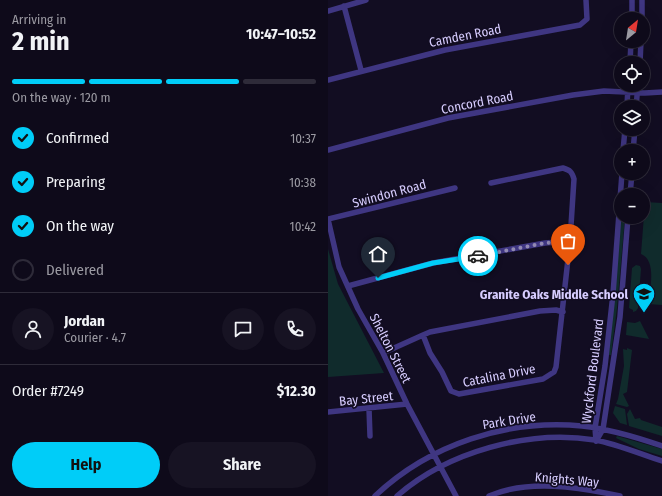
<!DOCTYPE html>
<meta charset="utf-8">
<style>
body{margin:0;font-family:"Fira Sans Condensed",sans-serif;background:#171323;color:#f1f3f6;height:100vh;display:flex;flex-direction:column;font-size:15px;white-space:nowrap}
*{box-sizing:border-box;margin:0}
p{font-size:13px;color:#9b9aa2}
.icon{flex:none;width:22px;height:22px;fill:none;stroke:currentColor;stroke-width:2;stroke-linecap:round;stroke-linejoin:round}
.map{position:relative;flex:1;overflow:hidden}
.drawer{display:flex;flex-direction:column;background:#0e0a1a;width:328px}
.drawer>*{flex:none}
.needle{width:26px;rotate:30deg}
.buttons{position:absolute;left:286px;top:12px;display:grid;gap:8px}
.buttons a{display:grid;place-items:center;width:36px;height:36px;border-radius:50%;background:#0e0a1a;box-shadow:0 4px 16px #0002,0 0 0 1px #2e2b39;font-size:20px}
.pin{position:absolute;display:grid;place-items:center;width:34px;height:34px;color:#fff;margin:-41px -17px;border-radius:50% 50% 50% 0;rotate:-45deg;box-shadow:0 0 4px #0007}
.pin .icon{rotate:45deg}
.courier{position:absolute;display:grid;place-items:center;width:40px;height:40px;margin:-20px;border:3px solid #00cdf8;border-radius:50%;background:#fff;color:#222;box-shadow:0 1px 5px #0007}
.overview em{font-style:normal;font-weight:700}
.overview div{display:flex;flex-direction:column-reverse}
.overview{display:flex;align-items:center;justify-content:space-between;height:68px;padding:0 12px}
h1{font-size:26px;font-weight:700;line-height:30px}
.bar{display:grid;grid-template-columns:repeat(4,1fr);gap:6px 4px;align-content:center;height:48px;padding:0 12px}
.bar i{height:5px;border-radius:3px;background:#2e2b39}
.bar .on{background:#00cdf8}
.bar p{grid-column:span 4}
.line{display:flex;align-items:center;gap:10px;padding:0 12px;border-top:1px solid #2e2b39}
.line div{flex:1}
.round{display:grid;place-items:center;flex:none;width:42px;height:42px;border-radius:21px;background:#171323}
ol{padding:0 12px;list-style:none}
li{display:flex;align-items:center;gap:12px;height:44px}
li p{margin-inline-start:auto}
li .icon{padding:4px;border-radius:50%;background:#00cdf8;color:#111;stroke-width:4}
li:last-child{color:#9b9aa2}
li i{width:22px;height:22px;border:2px solid #2e2b39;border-radius:50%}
.cta{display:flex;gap:8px;margin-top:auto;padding:8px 12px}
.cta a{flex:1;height:46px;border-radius:24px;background:#00cdf8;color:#111;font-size:16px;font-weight:700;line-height:46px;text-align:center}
.cta a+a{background:#171323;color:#f1f3f6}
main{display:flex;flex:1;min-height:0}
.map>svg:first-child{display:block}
.green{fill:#102b2c}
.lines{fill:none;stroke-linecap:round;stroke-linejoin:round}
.minor{stroke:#3f3682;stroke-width:5.5}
.done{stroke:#928ab2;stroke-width:4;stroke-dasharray:0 7.2}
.route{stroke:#00cdf8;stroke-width:5}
.labels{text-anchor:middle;stroke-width:3.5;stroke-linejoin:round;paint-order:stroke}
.street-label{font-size:13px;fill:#d7cdff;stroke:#120d22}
.poi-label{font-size:13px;font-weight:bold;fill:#d7cdff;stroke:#120d22;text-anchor:end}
</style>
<main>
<section class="drawer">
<div class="overview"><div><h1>2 min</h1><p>Arriving in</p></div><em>10:47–10:52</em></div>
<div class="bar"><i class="on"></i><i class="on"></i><i class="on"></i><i></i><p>On the way · 120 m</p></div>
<ol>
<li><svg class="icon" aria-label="check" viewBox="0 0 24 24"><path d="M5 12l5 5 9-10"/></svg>Confirmed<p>10:37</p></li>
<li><svg class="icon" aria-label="check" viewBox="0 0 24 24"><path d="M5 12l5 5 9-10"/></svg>Preparing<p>10:38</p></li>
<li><svg class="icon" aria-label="check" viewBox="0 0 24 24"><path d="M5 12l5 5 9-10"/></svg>On the way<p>10:42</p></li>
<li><i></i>Delivered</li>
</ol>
<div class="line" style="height:72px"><a class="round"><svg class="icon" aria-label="person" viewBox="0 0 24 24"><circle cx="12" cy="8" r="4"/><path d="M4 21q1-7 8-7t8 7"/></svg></a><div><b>Jordan</b><p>Courier · 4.7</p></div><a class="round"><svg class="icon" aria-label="chat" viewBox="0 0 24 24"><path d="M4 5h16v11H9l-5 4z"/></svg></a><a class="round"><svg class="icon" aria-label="phone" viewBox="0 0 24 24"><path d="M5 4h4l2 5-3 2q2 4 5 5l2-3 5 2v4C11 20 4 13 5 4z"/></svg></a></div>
<div class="line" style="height:52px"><div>Order #7249</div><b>$12.30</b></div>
<div class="cta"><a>Help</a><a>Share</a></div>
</section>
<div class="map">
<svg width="334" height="496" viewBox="0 0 334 496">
<rect width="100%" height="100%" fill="#120d22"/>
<path class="green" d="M317,202l17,1v102l-14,-1c2,-14 9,-44 -7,-50z
M293,217h4l-8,91 -6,47h-2v-9z
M0,249l10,35 46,89 -56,4z
M308,265l4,1 1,3 -3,39 -2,3 -3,1v-2l-4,-2 3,-40z
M312,321l9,18 -23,-4 1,-13 8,1z
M299,348l5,2 -5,42 -4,2 6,12 -2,1 -11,-3 2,-5 6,-33 -1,-17 4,1z
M287,406l10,3 2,16 -7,-2 -7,-10z
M302,409l5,10 5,-1 1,2 21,7v9l-33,-10 -2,-12z
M289,436l45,13v7l-23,-7 -23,-11z"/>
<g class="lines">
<path class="minor" d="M304,0v19
M314,0v19
M16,6l17,64
M0,11l38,-11
M302,63l1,-22
M312,63l1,-22
M0,80l117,-30 135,-25 7,-6 -1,-19
M299,107l1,-22
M308,107l2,-22
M0,150l120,-32 125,-23 31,-4 41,2 17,-1
M295,151l2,-22
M305,151l2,-22
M302,195l2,-22
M0,219l11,48 19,42 25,44 24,51 49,92
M0,219l127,-31
M20,286l85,-23 112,-20 25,-2
M95,335l7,18 12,19 9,19 8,3 84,-15 11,-7 2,-5 14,-126 4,-62c-2,-7 -4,-9 -11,-11l-72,15
M55,353l40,-18 7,-3 110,-21 16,-1 7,2
M41,409l1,27
M0,412l79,-8
M268,441l-1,-13 10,-62 8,-72 9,-121
M268,441l7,-12 17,-112 8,-100
M47,496c55,-52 132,-77 207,-70 28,3 54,11 80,20
M69,496c50,-44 132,-67 198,-56 22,4 45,14 67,21
M161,496c39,-17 90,-9 131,0"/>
</g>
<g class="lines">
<path class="done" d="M150,256l67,-13 25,-2 -2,24"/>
<path class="route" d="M50,278l55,-15 45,-7"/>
</g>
<defs>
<g id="school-pin" transform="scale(1.15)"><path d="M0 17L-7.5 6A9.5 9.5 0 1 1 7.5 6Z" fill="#00cdf8" stroke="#120d22"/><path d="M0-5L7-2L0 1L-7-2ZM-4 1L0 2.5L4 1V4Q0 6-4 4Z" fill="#111"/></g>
</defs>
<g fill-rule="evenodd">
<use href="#school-pin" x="316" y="294"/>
</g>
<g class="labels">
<g class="street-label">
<text transform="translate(137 35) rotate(-11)" y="5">Camden Road</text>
<text transform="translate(149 102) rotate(-11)" y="5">Concord Road</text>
<text transform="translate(61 193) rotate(-15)" y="5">Swindon Road</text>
<text transform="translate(63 348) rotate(63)" y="5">Shelton Street</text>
<text transform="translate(264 371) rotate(-83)" y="5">Wyckford Boulevard</text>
<text transform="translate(171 375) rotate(-11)" y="5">Catalina Drive</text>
<text transform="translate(38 398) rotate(-6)" y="5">Bay Street</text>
<text transform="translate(181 420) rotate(-9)" y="5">Park Drive</text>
<text transform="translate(239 479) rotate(5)" y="5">Knights Way</text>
</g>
<g class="poi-label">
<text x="300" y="299">Granite Oaks Middle School</text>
</g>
</g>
</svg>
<div class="buttons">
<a><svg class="needle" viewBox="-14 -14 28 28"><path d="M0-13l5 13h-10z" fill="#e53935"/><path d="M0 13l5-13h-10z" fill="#9b9aa2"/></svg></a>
<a><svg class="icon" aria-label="locate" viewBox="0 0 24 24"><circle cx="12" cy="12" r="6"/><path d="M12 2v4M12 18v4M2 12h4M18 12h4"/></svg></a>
<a><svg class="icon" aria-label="layers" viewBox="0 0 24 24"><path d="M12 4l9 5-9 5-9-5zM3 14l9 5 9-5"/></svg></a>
<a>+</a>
<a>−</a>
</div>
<div class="pin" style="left:240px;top:265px;background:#ea580c"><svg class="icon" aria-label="bag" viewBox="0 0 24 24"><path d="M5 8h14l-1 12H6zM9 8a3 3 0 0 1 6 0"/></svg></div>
<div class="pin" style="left:50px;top:278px;background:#1f2937"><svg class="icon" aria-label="home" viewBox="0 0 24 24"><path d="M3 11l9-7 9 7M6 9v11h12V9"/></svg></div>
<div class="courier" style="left:150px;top:256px"><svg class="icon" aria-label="car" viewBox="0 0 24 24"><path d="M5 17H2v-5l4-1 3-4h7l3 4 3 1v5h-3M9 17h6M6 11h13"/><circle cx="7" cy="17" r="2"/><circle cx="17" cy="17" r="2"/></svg></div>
</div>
</main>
